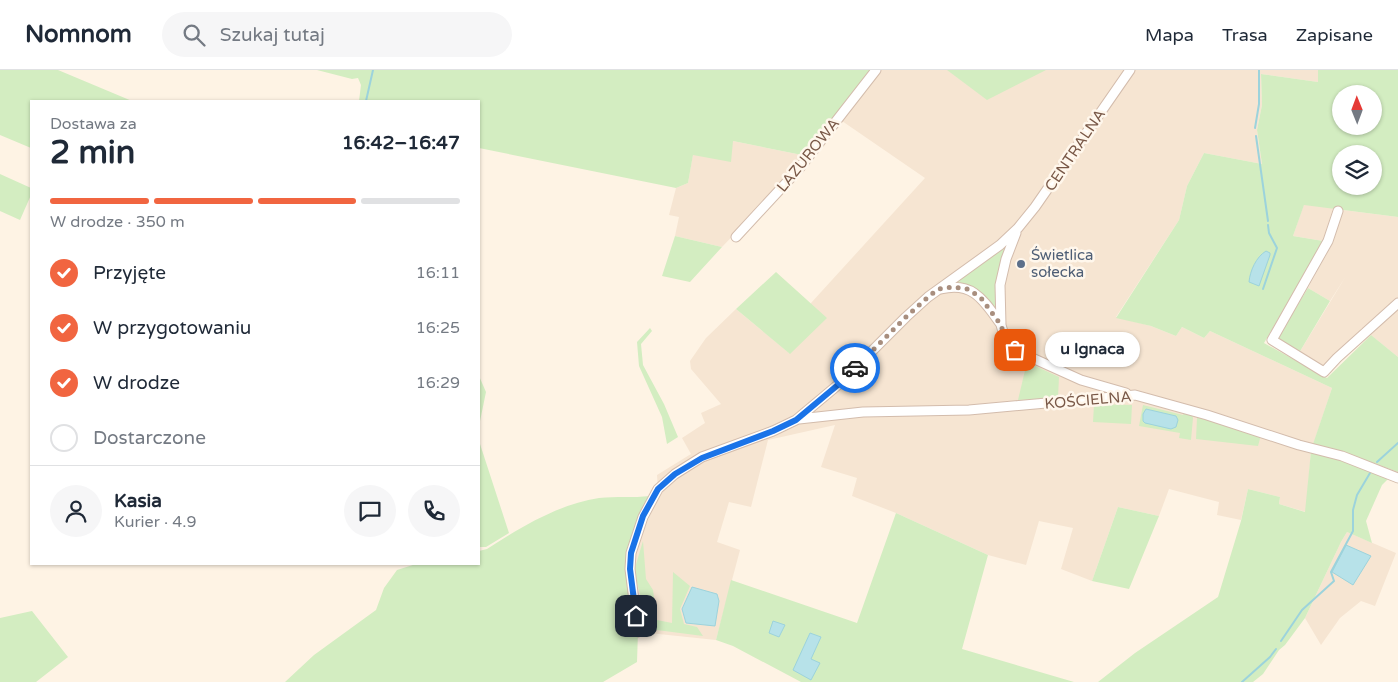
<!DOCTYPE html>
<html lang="pl">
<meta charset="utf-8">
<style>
body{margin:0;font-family:"Varela Round",sans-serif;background:#f6f6f7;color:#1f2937;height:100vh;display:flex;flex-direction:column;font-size:19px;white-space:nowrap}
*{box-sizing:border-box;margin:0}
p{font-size:16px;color:#747a83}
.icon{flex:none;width:28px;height:28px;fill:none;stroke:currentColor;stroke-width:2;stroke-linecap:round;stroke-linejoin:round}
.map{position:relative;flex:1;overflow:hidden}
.details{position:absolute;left:30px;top:30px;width:450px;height:465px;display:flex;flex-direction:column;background:#fff;border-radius:0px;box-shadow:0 1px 4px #0004}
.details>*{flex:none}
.needle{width:32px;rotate:359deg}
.buttons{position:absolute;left:1332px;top:15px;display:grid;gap:10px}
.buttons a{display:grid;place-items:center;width:50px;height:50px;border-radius:50%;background:#fff;box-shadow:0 1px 4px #0004;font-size:25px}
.pin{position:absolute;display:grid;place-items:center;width:42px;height:42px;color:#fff;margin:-21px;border-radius:10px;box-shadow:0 2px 8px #0006}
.courier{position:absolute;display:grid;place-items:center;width:50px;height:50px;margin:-25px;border:4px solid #1a73e8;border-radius:50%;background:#fff;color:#222;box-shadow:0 1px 6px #0007}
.bubble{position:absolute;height:35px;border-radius:18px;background:#fff;box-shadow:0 1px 4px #0004;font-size:16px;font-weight:800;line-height:35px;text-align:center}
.overview em{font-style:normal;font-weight:800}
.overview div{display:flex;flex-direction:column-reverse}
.overview{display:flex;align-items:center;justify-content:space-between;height:85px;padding:0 20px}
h1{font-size:32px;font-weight:800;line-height:38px}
.bar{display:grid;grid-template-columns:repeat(4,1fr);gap:8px 5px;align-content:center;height:60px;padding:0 20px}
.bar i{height:6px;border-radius:4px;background:#e0e1e3}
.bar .active{background:#f16540}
.bar p{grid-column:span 4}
.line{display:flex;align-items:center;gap:12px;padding:0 20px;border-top:1px solid #e0e1e3}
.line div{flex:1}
.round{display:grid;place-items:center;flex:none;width:52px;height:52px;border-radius:26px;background:#f6f6f7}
ol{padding:0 20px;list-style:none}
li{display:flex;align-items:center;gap:15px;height:55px}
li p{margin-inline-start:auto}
li .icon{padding:5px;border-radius:50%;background:#f16540;color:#fff;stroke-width:4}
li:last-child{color:#747a83}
li i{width:28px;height:28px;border:2px solid #e0e1e3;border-radius:50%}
header{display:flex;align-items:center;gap:30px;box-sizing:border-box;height:70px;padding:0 25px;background:#fff;border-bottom:1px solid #e0e1e3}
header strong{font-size:24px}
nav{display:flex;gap:28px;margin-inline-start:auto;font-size:18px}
.search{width:350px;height:45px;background:#f6f6f7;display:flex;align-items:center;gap:12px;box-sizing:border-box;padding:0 18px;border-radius:28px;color:#747a83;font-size:19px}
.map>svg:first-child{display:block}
.residential{fill:#f6e5d2}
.green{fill:#d3edc1;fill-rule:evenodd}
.water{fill:#b7e2e9;stroke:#9cd3dc}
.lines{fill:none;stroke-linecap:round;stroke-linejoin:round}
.stream{stroke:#9cd3dc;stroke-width:2}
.minor-casing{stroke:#d3bcac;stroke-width:11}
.minor{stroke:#fff;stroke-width:9}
.done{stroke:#a88e7e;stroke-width:5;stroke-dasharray:0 9}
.route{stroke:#1a73e8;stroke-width:6}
.service-dot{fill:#5c6f8a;stroke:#fff7ec;stroke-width:2}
.labels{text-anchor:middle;stroke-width:5;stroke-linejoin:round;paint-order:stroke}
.street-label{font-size:15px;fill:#795847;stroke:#fff7ec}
.service-label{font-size:15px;fill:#4e5e75;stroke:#fff7ec;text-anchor:start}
</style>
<header>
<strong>Nomnom</strong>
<div class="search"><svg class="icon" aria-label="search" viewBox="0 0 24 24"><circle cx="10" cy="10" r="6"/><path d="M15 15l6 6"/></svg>Szukaj tutaj</div>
<nav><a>Mapa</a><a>Trasa</a><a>Zapisane</a></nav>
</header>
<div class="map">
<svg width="1398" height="612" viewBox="0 0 1398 612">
<rect width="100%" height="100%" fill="#fef3e4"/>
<path class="residential" d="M870,0h448v12l-57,-8 1,31 -5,25 5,34 -58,-11 -17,33 -8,34 -63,97 35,9 25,10 6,-9 22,11 6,-7 122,57 -21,63 -5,61 -27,-8 1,-7 -32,-8 -7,31 -24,-5 2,-13 -50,-13 -10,27 -41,-9 -26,74 -31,-12 12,-41 -34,-7 -13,44 -38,-10 -92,-42 -44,-17 5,-18 -36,-11 14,-42 -67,15 -17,67 -22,-5 -12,40 23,8 -24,90 -67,-7 -6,-2 -5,-24 -4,-45 2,-12 18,-45 4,-16 -1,-14 34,-21 -9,-16 23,-15 -4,-10 20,-9 -30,-35 -1,-8 16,-23 30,-29 53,44 22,-50 114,-125 -83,-57 -9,-2z
M733,71l74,15 -16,19 -69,72 -47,-11 4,-19 -10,-2 7,-27 12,-5 5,-29z
M1304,134l29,4 -10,33 -30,-5z
M1343,140l55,7v140l-36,-29 -38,41 -25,-16 47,-77 -16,25 -22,-13 25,-45z
M1347,462l49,21 -21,53 -14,-5 -21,17 -19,27 -16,-27 36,-76z"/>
<path class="green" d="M0,0h58l74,31h-101v47l-31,-13z
M317,0h553l-63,86 -74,-15 -2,21 -38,-7 -5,28 -12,5 -197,-40v-47h-120l2,-16 -3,-7 -6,1z
M947,0h99l-59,30z
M1318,0h80v147l-94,-12 -11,31 30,5 -59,102 63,35 44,-43 27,22v115l-27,-10 -58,-18 19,-56 -122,-57 -6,7 -22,-11 -6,9 -25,-10 -35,-8 63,-98 8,-34 17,-33 58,11 -5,-34 5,-25 -1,-31 57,8zM1341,24h33v32h-33zM1341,84h33v32h-33z
M0,104l31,14v7l-11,25 -20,-9z
M675,166l47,11 -32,35 -28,-6z
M1001,177h5c-8,22 -10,42 -10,66 -11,-17 -21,-29 -42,-31z
M776,202l51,46 -37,36 -54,-45z
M1308,218l22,13 -31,52 -19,-10 -2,-6z
M650,258l2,3 -11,13 2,21 21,39 14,33 -11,7 -5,-27 -23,-51 -2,-24z
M1027,292l32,15 -1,21 -40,2z
M479,306l7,16 -7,34 1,18 29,89 -23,14h-7z
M1094,334l38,1 -1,19 -38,-2z
M1143,335l40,10 2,-3 6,1 2,5 -2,22 -12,-2 1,-5 -41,-7z
M1199,346l62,19 -3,11 -62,-7 1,-21z
M1311,381l59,19 18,9 -6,6 -16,36 6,22 -25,-11 -6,10 -36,76 -20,27 -6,5 -16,24 -10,8h-155l37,-29 83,-56 23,-76 7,-32 32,8 -1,7 26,8z
M650,426l-20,53 8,83 -1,30 -34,20h-318l29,-27 62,-45 8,-22 13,-18 19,-6h63v-13l8,-2c34,-22 72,-45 112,-51 17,-2 34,0 51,-2z
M1118,437l41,9 -30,73 -37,-8z
M896,443l92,42 -26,94 112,33h-273l-68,-36 -17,-6 15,-60 126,43z
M643,471l3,38 7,11 4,30 15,3 1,-51 17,14 -10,23 4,15 13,3 6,9 -54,-7 -15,-58z
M32,541l36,46 -32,25h-36v-64z"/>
<path class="water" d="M1266,181l4,2v2l-11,31 -10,-4c1,-11 7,-25 17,-31z
M1146,339l30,7 2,4 -2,7 -5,2 -26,-6 -2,-2v-7z
M1346,475l25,11 -18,29 -21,-13z
M692,517l25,7 2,7 -4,25 -29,-3 -4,-14z
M773,551l12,4 -6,12 -10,-4z
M810,563l11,4 -10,22 9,4 -9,17 -18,-10z"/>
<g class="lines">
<path class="stream" d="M366,31l7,-31
M1255,58l4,-24v-34
M1256,66l12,85
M1263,219l14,-41 -8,-15 -1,-8
M1377,392l21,-19
M1281,571l21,-31 32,-29 -3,-9 22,-41v-21l4,-15 13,-22
M1242,612l28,-25 6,-8"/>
<g class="minor-casing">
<path id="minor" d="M1338,141l-10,30 -56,99 52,32 13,-14 61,-55
M1016,163l-10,26 -6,26 1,40 5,17 13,10 62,28 45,13
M736,167l62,-67 78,-100
M941,219c32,-8 43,12 59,34
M799,349l64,-7 106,-2 166,-15 72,20 92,30 43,11 56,22
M638,562l-8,-63 1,-16 12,-36 15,-28 17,-15 27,-17 71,-26 23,-11 43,-36 67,-67 22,-20 72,-52 18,-17 17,-21 95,-137"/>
</g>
<use href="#minor" class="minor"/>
</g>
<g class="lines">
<path class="done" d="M855,298l51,-51 22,-20 10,-8 14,-2 16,2 13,9 20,27 5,17 9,8"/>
<path class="route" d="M636,546l-6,-47 1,-16 12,-37 15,-27 17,-15 27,-16 71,-27 23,-11 43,-36 16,-16"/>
</g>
<circle class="service-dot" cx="1021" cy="194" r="5"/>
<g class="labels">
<g class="street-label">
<text transform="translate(1075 80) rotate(-56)" y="5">CENTRALNA</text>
<text transform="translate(808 85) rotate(-51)" y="5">LAZUROWA</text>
<text transform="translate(1088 330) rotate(-5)" y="5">KOŚCIELNA</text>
</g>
<g class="service-label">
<text x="1031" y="190">Świetlica<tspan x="1031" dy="17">sołecka</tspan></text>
</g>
</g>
</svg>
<div class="buttons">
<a><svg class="needle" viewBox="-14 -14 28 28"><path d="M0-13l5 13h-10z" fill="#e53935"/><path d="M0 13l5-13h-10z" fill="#747a83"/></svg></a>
<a><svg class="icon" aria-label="layers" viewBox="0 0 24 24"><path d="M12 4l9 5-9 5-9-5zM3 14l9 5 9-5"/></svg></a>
</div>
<div class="pin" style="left:1015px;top:280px;background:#ea580c"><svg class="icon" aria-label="bag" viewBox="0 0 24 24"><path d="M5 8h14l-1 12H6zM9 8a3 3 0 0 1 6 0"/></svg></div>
<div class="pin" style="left:636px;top:546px;background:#1f2937"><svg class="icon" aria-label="home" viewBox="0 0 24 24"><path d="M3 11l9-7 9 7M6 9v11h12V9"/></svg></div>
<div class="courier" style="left:855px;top:298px"><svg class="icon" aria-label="car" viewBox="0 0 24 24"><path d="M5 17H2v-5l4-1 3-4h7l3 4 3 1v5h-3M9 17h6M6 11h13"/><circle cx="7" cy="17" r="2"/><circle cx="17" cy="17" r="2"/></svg></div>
<div class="bubble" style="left:1045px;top:262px;width:95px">u Ignaca</div>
<section class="details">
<div class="overview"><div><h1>2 min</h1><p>Dostawa za</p></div><em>16:42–16:47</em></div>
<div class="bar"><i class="active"></i><i class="active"></i><i class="active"></i><i></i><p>W drodze · 350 m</p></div>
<ol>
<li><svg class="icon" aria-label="check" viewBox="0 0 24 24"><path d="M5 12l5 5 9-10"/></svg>Przyjęte<p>16:11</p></li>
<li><svg class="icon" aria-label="check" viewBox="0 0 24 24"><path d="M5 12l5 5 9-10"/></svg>W przygotowaniu<p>16:25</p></li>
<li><svg class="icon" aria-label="check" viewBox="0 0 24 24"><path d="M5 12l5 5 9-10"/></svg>W drodze<p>16:29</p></li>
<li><i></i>Dostarczone</li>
</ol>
<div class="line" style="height:90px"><a class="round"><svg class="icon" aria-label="person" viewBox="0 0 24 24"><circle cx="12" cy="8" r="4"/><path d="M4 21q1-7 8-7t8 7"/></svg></a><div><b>Kasia</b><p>Kurier · 4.9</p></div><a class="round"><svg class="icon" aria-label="chat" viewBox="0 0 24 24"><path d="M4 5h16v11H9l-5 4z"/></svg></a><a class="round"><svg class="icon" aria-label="phone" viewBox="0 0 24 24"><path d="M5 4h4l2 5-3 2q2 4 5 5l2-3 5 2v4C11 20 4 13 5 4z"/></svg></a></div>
</section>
</div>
